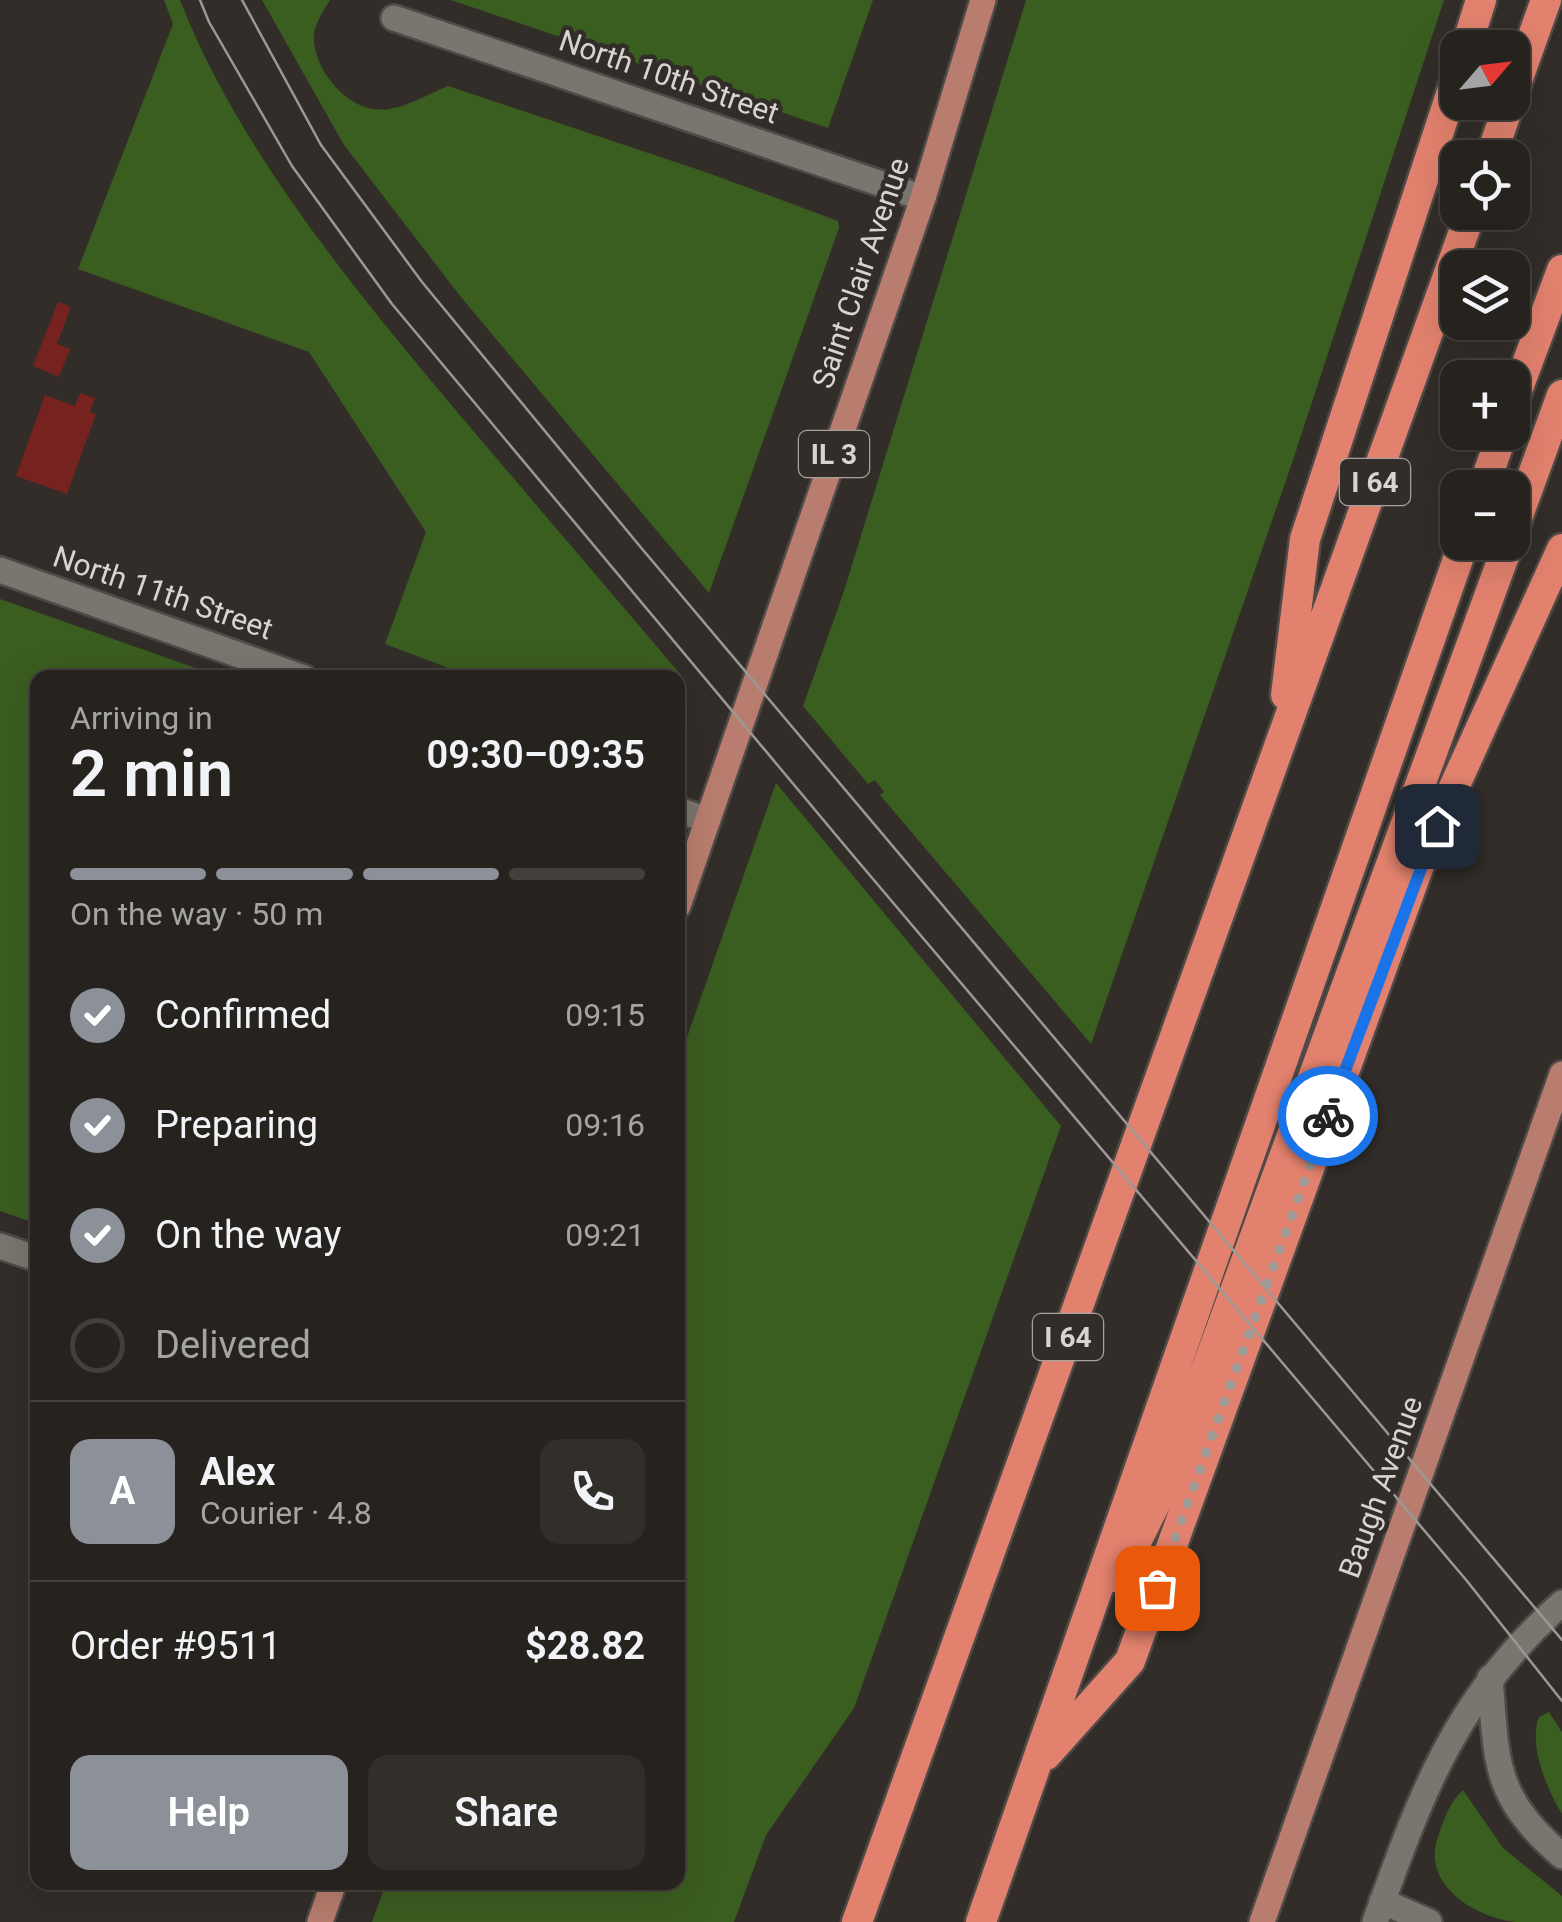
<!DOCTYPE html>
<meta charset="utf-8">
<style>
body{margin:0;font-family:Roboto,sans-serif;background:#322f2b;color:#f1f3f6;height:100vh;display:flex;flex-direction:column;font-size:38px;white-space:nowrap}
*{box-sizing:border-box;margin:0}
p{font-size:32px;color:#a4a4a4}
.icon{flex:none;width:55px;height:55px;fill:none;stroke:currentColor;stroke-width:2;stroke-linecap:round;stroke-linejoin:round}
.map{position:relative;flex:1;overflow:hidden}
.details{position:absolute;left:30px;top:670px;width:655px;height:1220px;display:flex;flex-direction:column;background:#26221e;border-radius:20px;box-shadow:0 10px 40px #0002,0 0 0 2px #423f3c}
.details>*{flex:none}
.needle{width:65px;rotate:62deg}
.controls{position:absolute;left:1440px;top:30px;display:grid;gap:20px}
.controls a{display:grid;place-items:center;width:90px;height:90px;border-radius:20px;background:#26221e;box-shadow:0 10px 40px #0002,0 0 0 2px #423f3c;font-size:50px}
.pin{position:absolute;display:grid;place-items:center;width:85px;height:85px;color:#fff;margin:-42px;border-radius:20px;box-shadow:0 5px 15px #0006}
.courier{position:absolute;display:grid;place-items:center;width:100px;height:100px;margin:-50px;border:8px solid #1a73e8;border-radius:50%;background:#fff;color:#222;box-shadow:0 2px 12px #0007}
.overview em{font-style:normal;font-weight:600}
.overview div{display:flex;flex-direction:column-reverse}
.overview{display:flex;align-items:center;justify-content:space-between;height:170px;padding:0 40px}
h1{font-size:65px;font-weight:600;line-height:75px}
.bar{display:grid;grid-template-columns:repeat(4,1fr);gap:15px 10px;align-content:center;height:120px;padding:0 40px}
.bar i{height:12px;border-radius:8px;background:#423f3c}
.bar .current{background:#8c9099}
.bar p{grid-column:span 4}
.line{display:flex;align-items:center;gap:25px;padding:0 40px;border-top:2px solid #423f3c}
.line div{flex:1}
.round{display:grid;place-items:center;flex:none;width:105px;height:105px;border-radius:20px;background:#322f2b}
ol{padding:0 40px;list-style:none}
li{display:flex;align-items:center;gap:30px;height:110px}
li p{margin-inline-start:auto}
li .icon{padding:10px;border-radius:50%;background:#8c9099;color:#fff;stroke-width:4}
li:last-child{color:#a4a4a4}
li i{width:55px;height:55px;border:5px solid #423f3c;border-radius:50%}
.action{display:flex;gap:20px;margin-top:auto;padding:20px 40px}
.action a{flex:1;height:115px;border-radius:20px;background:#8c9099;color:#fff;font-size:40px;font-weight:600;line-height:115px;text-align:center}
.action a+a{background:#322f2b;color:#f1f3f6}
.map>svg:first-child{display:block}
.green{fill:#3a5d20}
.building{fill:#76231f}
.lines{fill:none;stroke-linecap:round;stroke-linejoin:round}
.minor-casing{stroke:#4f4a47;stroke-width:30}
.major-casing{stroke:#4f4a47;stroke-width:30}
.highway-casing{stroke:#4f4a47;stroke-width:35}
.minor{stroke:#7a756e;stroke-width:25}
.major{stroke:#b87d6e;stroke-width:25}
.highway{stroke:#e2826e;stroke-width:30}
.tram{stroke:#9c9894;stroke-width:2.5}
.done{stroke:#9e9a96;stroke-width:10;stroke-dasharray:0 18}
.route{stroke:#1a73e8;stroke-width:12}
.labels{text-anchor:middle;stroke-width:9;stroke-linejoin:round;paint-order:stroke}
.shield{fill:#322d28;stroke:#a6a29e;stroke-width:2.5}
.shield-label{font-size:28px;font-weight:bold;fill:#d8d4d1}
.street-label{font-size:30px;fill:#d8d4d1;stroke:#322d28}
</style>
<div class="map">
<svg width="1562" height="1922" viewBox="0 0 1562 1922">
<rect width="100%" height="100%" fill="#322d28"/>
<path class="green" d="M164,0h16c59,152 180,296 284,420 72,85 145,170 217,255l-3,8v-5l-206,-1 -87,-33 41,-112 -117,-180 -231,-83 95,-245z
M262,0h68c-6,10 -15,23 -16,35 -2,31 29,70 60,74 24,4 52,-14 74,-23l263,88 127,47 1,7 -130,365 -249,-297 -116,-151z
M451,0h422l-45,128z
M1026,0h418l-152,463 -201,581 -211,-249 4,-3 -9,-12 -7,4 -65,-78 40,-112z
M0,599l221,78 -183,1 -1,546 -37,-13z
M776,783l285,343 -207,582 -88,127 -32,87h-362l14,-39 292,-1v-819z
M1549,1712l13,20v82c-15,-24 -34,-70 -23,-97z
M1463,1790l40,58 59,48v26c-15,0 -32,0 -47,0 -41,-5 -94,-38 -77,-85 6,-18 11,-34 25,-47z"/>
<path class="building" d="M58,302l13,5 -14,37 13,5 -11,28 -26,-11z
M80,393l15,5 -5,14 6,2 -29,80 -51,-18 29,-81 30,11z"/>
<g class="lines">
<g class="minor-casing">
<path id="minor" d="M394,18l529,180
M0,570l304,108
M678,810l30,10
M0,1246l38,13
M1490,1678c7,86 3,118 72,178
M1382,1901l47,21
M1375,1922c47,-130 80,-224 187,-319"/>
</g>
<g class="major-casing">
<path id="major" d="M678,906l245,-708 60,-198
M320,1922l14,-40
M1262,1922l300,-848"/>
</g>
<g class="highway-casing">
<path id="highway" d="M1466,48l15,-48
M1512,95l34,-95
M1490,158l20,-56
M1512,404l50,-134
M1483,488l20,-56
M1512,532l50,-137
M1286,695l19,-156 153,-466
M1112,1577l24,-35 27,-54 346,-946
M1046,1755l84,-94 291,-801 141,-311
M857,1922l614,-1710
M981,1922l483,-1380"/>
</g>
<use href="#minor" class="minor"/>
<use href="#major" class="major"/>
<use href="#highway" class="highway"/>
<path class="tram" d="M200,0l9,22 83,144 100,138 459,549 616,728 95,120
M242,0l79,145 101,137 216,262 924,1096"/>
</g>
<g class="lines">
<path class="done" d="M1157,1588l171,-472"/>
<path class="route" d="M1328,1116l109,-290"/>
</g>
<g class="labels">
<g class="shield">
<rect x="799" y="431" width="70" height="46" rx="8"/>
<rect x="1340" y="459" width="70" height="46" rx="8"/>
<rect x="1033" y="1314" width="70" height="46" rx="8"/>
</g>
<g class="shield-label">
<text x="834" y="464">IL 3</text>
<text x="1375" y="492">I 64</text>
<text x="1068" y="1347">I 64</text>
</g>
<g class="street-label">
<text transform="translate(669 77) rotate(19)" y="10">North 10th Street</text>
<text transform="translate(861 273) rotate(-71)" y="10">Saint Clair Avenue</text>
<text transform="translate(163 593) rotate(19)" y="10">North 11th Street</text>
<text transform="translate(1381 1487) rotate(-70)" y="10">Baugh Avenue</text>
</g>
</g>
</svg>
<div class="controls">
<a><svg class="needle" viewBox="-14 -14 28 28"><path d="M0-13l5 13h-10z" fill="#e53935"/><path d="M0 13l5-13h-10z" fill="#a4a4a4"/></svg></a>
<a><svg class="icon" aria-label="locate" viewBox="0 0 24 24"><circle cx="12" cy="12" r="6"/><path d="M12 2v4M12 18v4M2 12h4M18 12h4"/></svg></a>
<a><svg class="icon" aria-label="layers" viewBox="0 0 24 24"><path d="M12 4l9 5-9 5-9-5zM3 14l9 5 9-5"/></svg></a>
<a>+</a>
<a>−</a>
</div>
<div class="pin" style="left:1157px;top:1588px;background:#ea580c"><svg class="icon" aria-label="bag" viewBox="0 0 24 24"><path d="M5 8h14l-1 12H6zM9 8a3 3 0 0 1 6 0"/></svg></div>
<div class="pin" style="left:1437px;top:826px;background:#1f2937"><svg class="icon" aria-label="home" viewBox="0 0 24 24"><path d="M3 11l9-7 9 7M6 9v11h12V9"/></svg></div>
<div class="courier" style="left:1328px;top:1116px"><svg class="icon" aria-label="bike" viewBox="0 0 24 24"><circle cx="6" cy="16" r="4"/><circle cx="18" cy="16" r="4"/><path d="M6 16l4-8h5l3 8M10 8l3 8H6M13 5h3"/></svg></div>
<section class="details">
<div class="overview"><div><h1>2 min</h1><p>Arriving in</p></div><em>09:30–09:35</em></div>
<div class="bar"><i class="current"></i><i class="current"></i><i class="current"></i><i></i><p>On the way · 50 m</p></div>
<ol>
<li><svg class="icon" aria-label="check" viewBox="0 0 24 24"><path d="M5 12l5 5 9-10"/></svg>Confirmed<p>09:15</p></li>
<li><svg class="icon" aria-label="check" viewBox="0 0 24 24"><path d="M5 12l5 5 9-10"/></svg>Preparing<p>09:16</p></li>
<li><svg class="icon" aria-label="check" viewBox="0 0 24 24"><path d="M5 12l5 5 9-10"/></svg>On the way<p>09:21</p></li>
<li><i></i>Delivered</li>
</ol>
<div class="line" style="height:180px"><b class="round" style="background:#8c9099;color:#fff">A</b><div><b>Alex</b><p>Courier · 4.8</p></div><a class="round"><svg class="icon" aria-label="phone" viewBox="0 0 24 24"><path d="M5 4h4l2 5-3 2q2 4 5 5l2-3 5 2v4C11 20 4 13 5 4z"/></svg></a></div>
<div class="line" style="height:130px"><div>Order #9511</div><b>$28.82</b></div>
<div class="action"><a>Help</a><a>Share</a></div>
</section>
</div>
